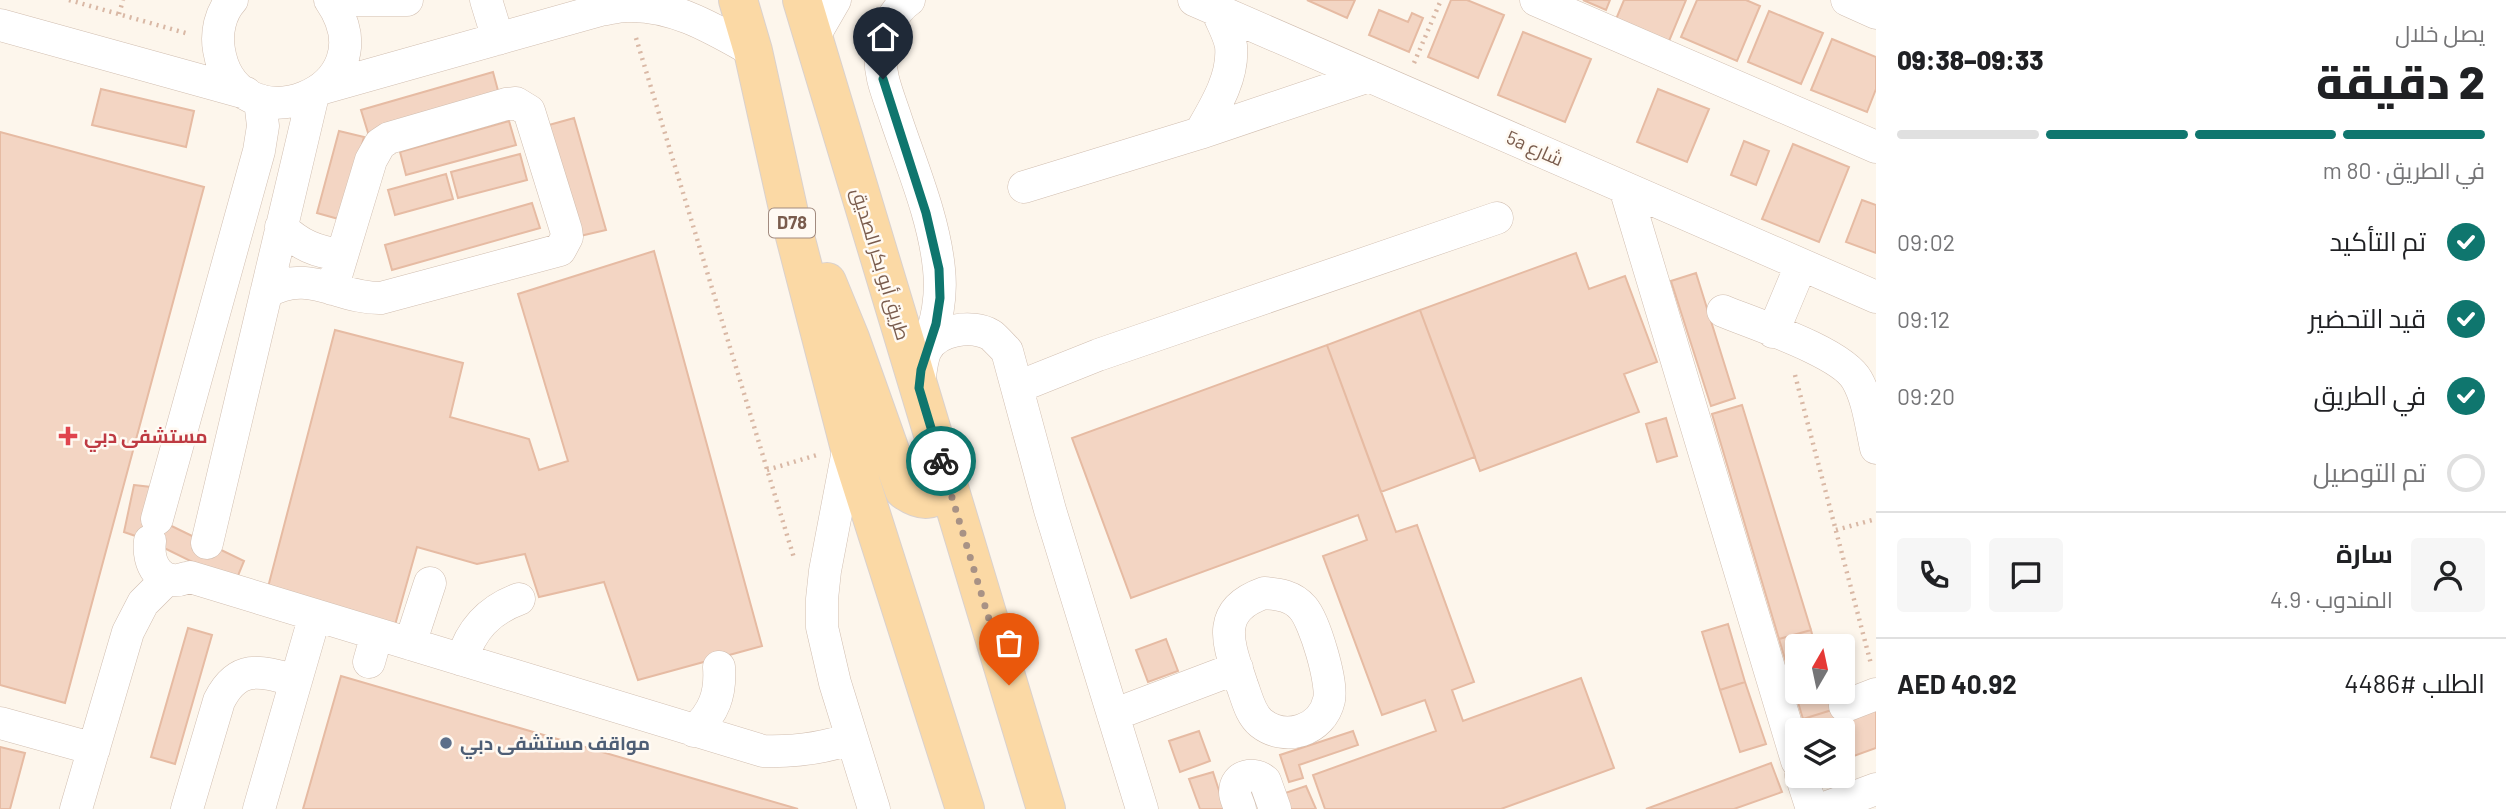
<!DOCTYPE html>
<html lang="ar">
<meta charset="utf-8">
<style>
body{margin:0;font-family:Barlow,Cairo,sans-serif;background:#f6f6f6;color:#202124;direction:rtl;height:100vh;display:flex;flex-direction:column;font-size:26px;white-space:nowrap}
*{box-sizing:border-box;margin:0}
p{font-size:23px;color:#757577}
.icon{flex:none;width:38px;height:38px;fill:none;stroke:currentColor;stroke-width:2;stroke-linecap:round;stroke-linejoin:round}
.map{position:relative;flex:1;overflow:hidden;direction:ltr}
.panel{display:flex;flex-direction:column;background:#fff;width:630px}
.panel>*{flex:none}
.needle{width:46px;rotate:9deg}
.tools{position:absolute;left:1785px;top:634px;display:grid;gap:14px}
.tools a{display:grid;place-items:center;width:70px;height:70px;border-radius:7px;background:#fff;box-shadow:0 4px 10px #0003;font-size:35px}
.pin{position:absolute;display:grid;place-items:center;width:60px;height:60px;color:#fff;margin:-72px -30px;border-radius:50% 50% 50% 0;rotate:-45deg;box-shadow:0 0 7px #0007}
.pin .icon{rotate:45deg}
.courier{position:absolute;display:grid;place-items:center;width:70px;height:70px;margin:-35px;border:5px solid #0f766e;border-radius:50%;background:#fff;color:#222;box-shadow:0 2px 9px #0007}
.overview em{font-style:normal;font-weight:800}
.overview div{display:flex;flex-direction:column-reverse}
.overview{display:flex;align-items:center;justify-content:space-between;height:119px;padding:0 21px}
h1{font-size:46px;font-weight:800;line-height:52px}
.bar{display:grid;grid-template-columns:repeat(4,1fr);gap:10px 7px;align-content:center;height:84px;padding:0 21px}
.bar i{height:9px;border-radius:5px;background:#e0e0e0}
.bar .active{background:#0f766e}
.bar p{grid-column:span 4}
.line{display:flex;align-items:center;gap:18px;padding:0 21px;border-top:2px solid #e0e0e0}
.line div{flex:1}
.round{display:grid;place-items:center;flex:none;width:74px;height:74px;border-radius:7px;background:#f6f6f6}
ol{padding:0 21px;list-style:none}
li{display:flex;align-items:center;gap:21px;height:77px}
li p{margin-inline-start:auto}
li .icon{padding:7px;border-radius:50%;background:#0f766e;color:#fff;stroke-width:4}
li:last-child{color:#757577}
li i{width:38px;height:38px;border:4px solid #e0e0e0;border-radius:50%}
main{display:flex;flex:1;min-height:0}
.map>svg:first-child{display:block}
.building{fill:#f3d5c3;stroke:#e6bba3;stroke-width:2}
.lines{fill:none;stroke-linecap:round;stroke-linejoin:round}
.minor-casing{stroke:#d1beb0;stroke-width:33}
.major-casing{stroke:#dad1cd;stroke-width:40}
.path{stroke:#d9b8a5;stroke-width:4.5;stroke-dasharray:2 5;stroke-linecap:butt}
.minor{stroke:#fff;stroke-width:32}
.major{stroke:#fbd9a5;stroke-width:38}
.done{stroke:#a89285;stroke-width:7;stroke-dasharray:0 12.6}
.route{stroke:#0f766e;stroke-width:9}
.health-dot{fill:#e0444e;stroke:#fffaf3;stroke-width:2.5}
.service-dot{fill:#5c6f8a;stroke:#fffaf3;stroke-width:2.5}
.labels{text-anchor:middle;stroke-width:5;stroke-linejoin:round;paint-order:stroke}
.shield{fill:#fffaf3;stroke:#a28b7f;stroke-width:2}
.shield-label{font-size:18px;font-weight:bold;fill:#7a5c4d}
.street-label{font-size:19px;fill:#7a5c4d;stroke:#fffaf3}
.health-label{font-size:19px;font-weight:bold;fill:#be3a42;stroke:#fffaf3;text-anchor:start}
.service-label{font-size:19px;font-weight:bold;fill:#4e5e75;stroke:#fffaf3;text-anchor:start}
</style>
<main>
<section class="panel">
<div class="overview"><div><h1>2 دقيقة</h1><p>يصل خلال</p></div><em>09:33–09:38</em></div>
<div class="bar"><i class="active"></i><i class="active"></i><i class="active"></i><i></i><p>في الطريق · 80 m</p></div>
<ol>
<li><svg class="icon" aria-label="check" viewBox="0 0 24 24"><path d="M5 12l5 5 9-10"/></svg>تم التأكيد<p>09:02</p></li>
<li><svg class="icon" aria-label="check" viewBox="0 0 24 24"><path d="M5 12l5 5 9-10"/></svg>قيد التحضير<p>09:12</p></li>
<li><svg class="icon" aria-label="check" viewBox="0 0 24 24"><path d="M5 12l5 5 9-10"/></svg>في الطريق<p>09:20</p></li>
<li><i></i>تم التوصيل</li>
</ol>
<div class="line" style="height:126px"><a class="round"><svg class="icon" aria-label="person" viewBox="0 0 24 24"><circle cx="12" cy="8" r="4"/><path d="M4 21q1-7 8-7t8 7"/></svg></a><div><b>سارة</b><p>المندوب · 4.9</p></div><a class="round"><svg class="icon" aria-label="chat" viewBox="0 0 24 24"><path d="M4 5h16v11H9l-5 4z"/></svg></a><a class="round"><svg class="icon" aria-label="phone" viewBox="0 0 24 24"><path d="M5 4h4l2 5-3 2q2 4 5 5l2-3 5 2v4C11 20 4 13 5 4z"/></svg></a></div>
<div class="line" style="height:91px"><div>الطلب #4486</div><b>AED 40.92</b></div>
</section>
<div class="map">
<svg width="1876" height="809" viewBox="0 0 1876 809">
<rect width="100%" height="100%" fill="#fdf6ec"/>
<path class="building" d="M1307,0h48l-8,18z
M1451,0h16l37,15 -26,63 -50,-21z
M1583,0h27l-4,10z
M1624,0h62l-19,46 -53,-22z
M1697,0h49l14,6 -23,55 -56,-24z
M1379,10l29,12 4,-9 11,5 -14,34 -40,-17z
M1769,11l54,22 -22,51 -53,-22z
M1523,32l68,27 -26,63 -67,-27z
M1832,39l44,18v32l-9,23 -56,-22z
M493,72l7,26 -131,38 -8,-26z
M101,89l93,22 -8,36 -94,-22z
M1658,89l51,20 -22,53 -50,-20z
M574,118l32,112 -26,6 -31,-111z
M509,121l7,24 -110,30 -6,-23z
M339,131l25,6 -22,83 -25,-7z
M0,132l204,55 -139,516 -65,-18z
M1744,141l25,10 -13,34 -25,-10z
M1793,144l56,23 -30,75 -57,-23z
M520,154l7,26 -69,18 -7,-26z
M446,174l7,25 -58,16 -7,-25z
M1862,200l14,5v48l-30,-11z
M532,203l8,25 -148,42 -7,-25z
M654,251l108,395 -124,34 -34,-98 -65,15 -14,-43 -48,10 -60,-17 -22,78 -128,-34 68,-261 128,33 -13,54 79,22 10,31 29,-9 -50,-167z
M1576,253l13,36 36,-13 32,86 -33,12 15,38 -159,59 -60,-161z
M1696,273l39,125 -24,8 -40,-125z
M1420,310l55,147 -94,35 -54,-147z
M1327,345l69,187 21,-7 57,157 -22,8 11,31 118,-43 33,90 -113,41h-176l-12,-34 123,-44 -11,-31 -43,15 -59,-159 44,-16 -9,-25 -227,83 -59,-160z
M1742,405l69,225 -32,9 -67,-225z
M1666,418l11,38 -20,6 -11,-38z
M134,485l17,2 6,32 87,42 -9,22 -85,-42 -26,-9z
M1728,624l17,58 -25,8 -18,-58z
M188,628l24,7 -37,129 -24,-7z
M1811,630l4,16h-18v45h32l6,18 -32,10 -24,-80z
M1166,639l12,32 -30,11 -12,-32z
M341,676l457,133h-495z
M1745,682l21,62 -26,8 -20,-62z
M1876,708v40l-25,9 -12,-36z
M1835,709l7,21h-36l-3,-11z
M1199,731l11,30 -30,11 -11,-31z
M1353,731l5,14 -59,20 4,13 -14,4 -9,-27z
M0,747l25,6 -15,56h-10z
M1771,763l11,29 -48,17h-88z
M1213,772l12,37h-25l-11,-30z
M1306,786l10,23h-28l-6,-15z"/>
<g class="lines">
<g class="minor-casing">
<path id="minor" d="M232,0c-12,13 -16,33 -13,50 16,100 175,43 111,-50
M340,0h67
M486,0l12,39
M909,0c-16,11 -25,32 -28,51 -3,23 8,46 15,68 16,48 38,99 43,150 3,28 -2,52 -12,79
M1194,0l682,297
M1536,0l340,147
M1847,0l29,13
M0,25l246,68
M813,38l22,-38
M323,88l277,-78c8,-1 18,-4 27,-4 46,-2 87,23 126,45
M1200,133c15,-26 34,-56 31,-87 -2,-12 -10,-25 -14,-36
M1024,187l176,-54 169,-57
M1625,188l172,573
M281,227c19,18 35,25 61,28
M266,293c41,-26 73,6 115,5l179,-48 7,-13 -1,-7 -37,-119 -13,-8 -10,1 -117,34 -9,6 -9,16 -39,129
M1723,311c31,13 119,41 134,69 11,19 14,46 19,68
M1773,332l28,-67
M1018,387l80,-32 399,-137
M919,388c1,-12 2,-27 7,-38 11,-21 46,-26 65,-15 5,4 11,11 16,16l43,159 92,299
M849,445l-24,126 -3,28v28l13,56 39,126
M157,519l102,-368 4,-25 -3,-26
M150,541c-3,22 10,47 36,37
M207,543l106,-448
M190,577l573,174c32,1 59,-2 89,-13
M1264,593c15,1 29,3 39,15 12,14 30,75 26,92 -7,31 -44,42 -68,23 -11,-9 -14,-25 -19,-38 -13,-40 -29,-74 22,-92z
M410,644l20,-61
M462,660c9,-31 27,-50 57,-61
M369,662l8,-28
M1845,706l31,-12
M1113,715l124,-47
M0,723l94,26
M694,731c20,-18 27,-37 25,-64
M1801,775l11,34
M76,809l52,-177 15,-29 24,-24
M187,809l32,-108c19,-38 42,-30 77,-20
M259,809l56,-194
M1240,809c-1,-5 -5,-11 -5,-17 0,-18 20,-20 30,-11l10,28
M1822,809l54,-20"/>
</g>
<g class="major-casing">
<path id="major" d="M738,0l15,51 36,162 60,232 116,364
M802,0l244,809
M827,282l23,56 54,152c18,13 29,12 44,-4"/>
</g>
<path class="path" d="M69,0l120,34
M119,14l4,-14
M636,38l158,520
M1414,63l27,-63
M1795,375l76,289
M767,470l50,-15
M1836,530l40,-11"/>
<use href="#minor" class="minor"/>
<use href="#major" class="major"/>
</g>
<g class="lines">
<path class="done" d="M941,461l68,224"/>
<path class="route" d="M883,79l43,134 13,56 1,29 -4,26 -15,46 -2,18 22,73"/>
</g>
<path class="health-dot" d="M64.5 425.5h7v7h7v7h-7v7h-7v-7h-7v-7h7z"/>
<circle class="service-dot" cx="446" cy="743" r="7"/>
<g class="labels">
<rect class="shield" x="769" y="208.5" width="46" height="29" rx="5"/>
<g class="shield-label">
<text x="792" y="229">D78</text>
</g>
<g class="street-label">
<text transform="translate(1535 148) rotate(24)" y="7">5a شارع</text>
<text transform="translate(881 264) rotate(73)" y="7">طريق أبو بكر الصديق</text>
</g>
<g class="health-label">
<text x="84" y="443">مستشفى دبي</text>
</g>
<g class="service-label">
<text x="460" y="750">مواقف مستشفى دبي</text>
</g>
</g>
</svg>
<div class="tools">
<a><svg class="needle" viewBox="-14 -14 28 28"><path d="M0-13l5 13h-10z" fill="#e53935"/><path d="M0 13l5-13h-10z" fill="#757577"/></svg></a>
<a><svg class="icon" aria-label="layers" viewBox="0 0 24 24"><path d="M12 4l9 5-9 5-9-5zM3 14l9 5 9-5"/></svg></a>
</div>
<div class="pin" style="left:1009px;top:685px;background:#ea580c"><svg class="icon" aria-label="bag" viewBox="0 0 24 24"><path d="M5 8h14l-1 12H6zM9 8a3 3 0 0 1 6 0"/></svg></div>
<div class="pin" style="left:883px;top:79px;background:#1f2937"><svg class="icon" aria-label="home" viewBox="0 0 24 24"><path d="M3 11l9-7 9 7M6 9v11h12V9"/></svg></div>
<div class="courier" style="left:941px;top:461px"><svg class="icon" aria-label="bike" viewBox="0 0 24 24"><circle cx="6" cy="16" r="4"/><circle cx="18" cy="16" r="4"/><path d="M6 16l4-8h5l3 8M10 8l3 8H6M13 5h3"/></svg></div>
</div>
</main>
